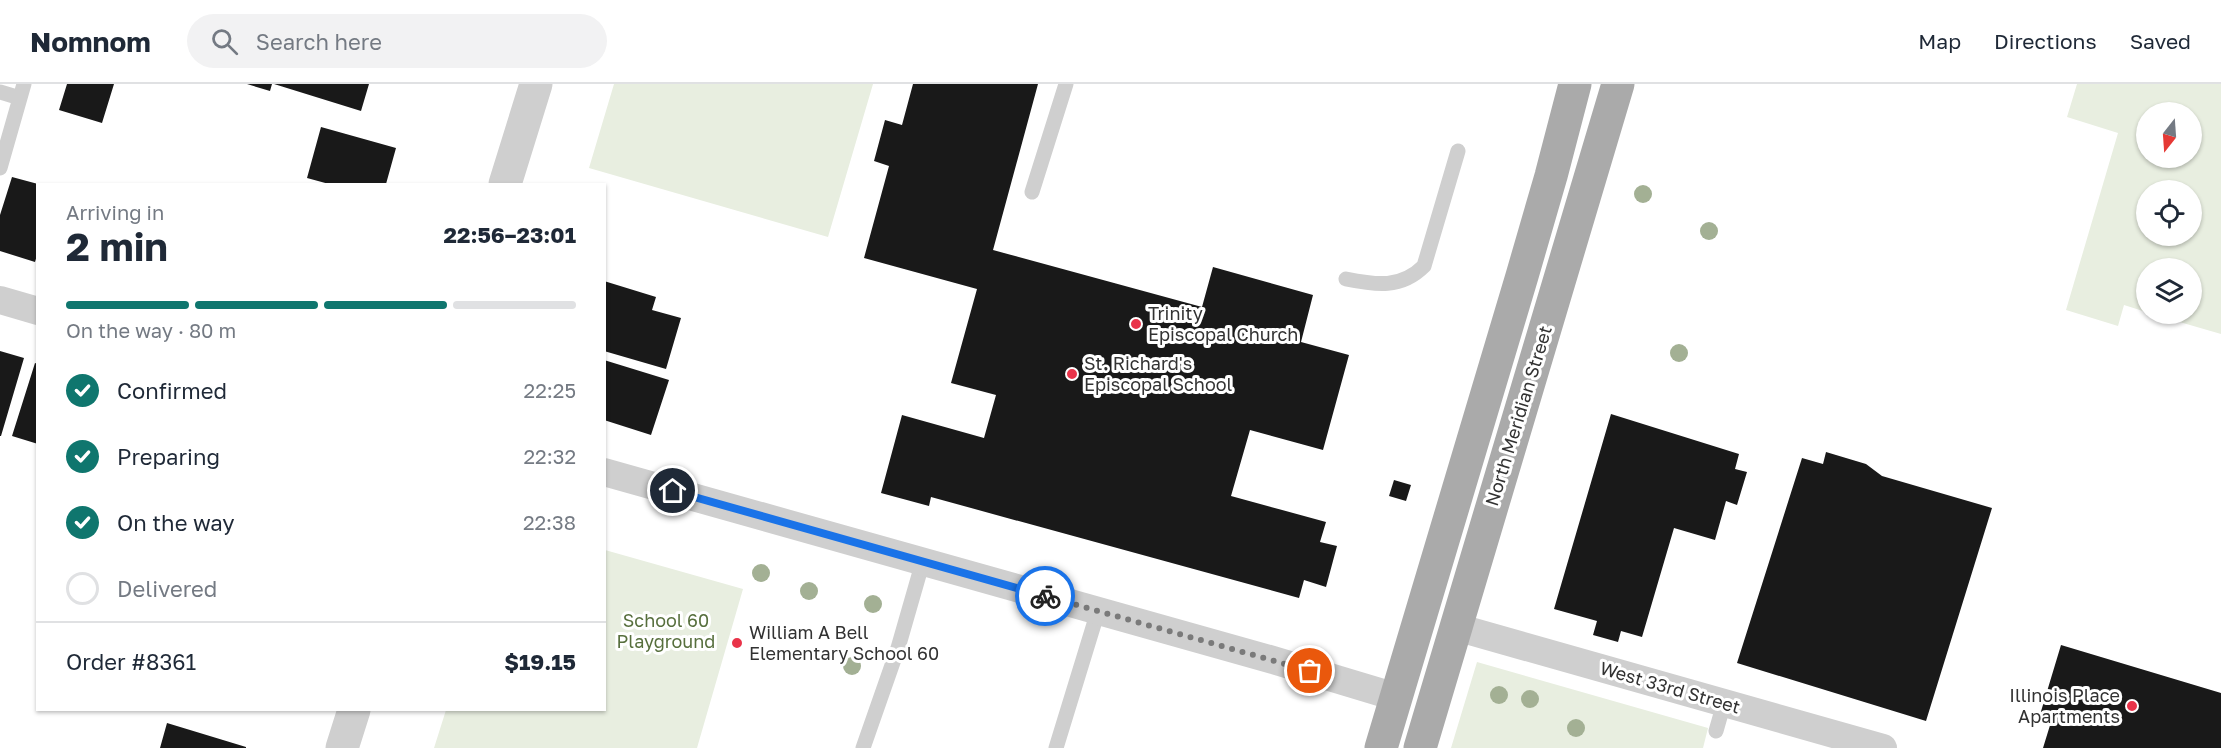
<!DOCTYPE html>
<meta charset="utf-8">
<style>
body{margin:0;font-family:"Golos Text",sans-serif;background:#f2f2f3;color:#1f2937;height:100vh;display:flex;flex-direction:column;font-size:22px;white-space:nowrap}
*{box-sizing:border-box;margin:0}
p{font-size:20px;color:#747a83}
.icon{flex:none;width:33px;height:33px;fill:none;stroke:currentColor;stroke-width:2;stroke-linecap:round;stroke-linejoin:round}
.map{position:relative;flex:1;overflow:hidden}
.drawer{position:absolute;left:36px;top:99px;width:570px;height:528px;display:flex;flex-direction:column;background:#fff;border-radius:0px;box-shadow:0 2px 4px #0004}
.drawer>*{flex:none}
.needle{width:39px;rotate:197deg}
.buttons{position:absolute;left:2136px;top:18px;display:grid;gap:12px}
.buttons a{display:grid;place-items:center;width:66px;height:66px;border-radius:50%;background:#fff;box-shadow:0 2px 4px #0004;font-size:30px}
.pin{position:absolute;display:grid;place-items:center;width:51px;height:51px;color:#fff;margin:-26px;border:3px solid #fff;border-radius:50%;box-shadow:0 2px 6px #0007}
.courier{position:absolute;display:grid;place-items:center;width:60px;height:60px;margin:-30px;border:4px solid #1a73e8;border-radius:50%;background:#fff;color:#222;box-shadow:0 2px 8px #0007}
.overview em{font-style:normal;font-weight:700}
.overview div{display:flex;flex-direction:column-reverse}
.overview{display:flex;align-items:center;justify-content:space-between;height:102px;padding:0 30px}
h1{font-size:39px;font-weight:700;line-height:45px}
.bar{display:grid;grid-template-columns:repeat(4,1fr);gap:9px 6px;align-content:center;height:72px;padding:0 30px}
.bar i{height:8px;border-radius:4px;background:#e0e1e3}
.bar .active{background:#0f766e}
.bar p{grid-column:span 4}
.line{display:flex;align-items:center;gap:15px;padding:0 30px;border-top:2px solid #e0e1e3}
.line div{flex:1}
ol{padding:0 30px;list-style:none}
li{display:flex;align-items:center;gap:18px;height:66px}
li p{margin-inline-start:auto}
li .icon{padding:6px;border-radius:50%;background:#0f766e;color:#fff;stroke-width:4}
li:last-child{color:#747a83}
li i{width:33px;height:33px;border:3px solid #e0e1e3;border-radius:50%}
header{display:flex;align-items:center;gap:36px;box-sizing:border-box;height:84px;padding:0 30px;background:#fff;border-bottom:2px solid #e0e1e3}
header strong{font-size:28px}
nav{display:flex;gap:33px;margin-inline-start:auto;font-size:21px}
.search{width:420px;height:54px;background:#f2f2f3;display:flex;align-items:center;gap:15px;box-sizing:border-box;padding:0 21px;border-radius:33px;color:#747a83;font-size:22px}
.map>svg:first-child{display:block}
.green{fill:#e8eee0;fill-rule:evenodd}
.building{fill:#191919}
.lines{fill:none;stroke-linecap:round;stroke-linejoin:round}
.service{stroke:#cfcfcf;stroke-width:15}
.minor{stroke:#cfcfcf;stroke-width:28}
.tertiary{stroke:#cfcfcf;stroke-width:33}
.primary{stroke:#aaa;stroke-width:33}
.tree{fill:#a3b094}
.done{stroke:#7a7a7a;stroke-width:6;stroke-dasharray:0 10.8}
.route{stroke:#1a73e8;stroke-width:8}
.poi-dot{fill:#e93349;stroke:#fff;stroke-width:2}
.labels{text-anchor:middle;stroke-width:6;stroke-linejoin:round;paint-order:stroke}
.poi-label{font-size:18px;fill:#323232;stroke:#fff;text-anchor:start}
.street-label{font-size:18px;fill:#323232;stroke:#fff}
.park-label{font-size:18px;fill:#576f3d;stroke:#fff}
</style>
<header>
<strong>Nomnom</strong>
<div class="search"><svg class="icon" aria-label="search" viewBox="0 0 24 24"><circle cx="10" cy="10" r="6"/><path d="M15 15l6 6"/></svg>Search here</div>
<nav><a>Map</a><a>Directions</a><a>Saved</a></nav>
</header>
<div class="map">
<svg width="2221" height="664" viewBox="0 0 2221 664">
<rect width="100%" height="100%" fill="#fff"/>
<path class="green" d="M614,0h259l-45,153 -239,-69z
M2077,0h144v250l-69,-20h40v-46h-46v44l-22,-7 -6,21 -52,-16 52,-177 -51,-16zM2192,28v46h-46v-46zM2192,106v46h-46v-46z
M605,466l138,39 -46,159h-263l12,-38h158z
M1477,578l231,66 -5,20h-252z"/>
<path class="building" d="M67,0h47l-12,39 -43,-13z
M247,0h25l-2,7z
M274,0h95l-8,27z
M913,0h125l-45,166 209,57 11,-40 100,28 -12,47 48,13 -26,95 -73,-20 -19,66 95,26 -6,20 17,4 -11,41 -22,-7 -5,18 -368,-101 -2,9 -48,-13 21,-78 82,23 12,-43 -45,-12 26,-94 -113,-31 25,-92 -15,-5 11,-41 17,5z
M321,43l75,21 -10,36h-57l-22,-6z
M12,93l26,7v68l-3,10 -35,-11v-36z
M604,197l52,16 -4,13 29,8 -15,51 -62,-18z
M0,267l24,7 -23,78h-1z
M604,276l65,20 -18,55 -47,-15z
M35,279l3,1v80l-26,-8z
M1611,330l128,40 -4,15 12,3 -10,33 -11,-4 -11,39 -41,-12 -32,109 -21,-6 -3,11 -25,-7 4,-14 -43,-12z
M1826,368l40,12 16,12 110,32 -66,213 -189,-58 65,-205 21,6z
M1394,396l17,5 -5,16 -17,-5z
M2061,561l160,48v55h-178l8,-26 -12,-4z
M167,639l79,24v1h-86z"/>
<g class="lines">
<path class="service" d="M0,8l20,6
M0,84l24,-84
M1032,108l34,-108
M1346,195c30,6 55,10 78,-13l34,-115
M1716,647l8,-28
M863,664l35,-100 25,-87
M1056,664l42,-137"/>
<path class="minor" d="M0,216l38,11
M604,388l669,188 123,37
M1456,543l427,121"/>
<path class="tertiary" d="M505,100l31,-100
M342,664l12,-38"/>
<path class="primary" d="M1381,664l141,-472 29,-100 24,-92
M1420,664l198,-664"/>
</g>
<g class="tree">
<circle cx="1643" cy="110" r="9"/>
<circle cx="1709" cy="147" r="9"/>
<circle cx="1679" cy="269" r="9"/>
<circle cx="761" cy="489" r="9"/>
<circle cx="809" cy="507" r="9"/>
<circle cx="873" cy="520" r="9"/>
<circle cx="852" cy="582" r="9"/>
<circle cx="1499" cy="611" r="9"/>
<circle cx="1530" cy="615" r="9"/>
<circle cx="1576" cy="644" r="9"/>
</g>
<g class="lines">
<path class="done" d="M1045,512l265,75"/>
<path class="route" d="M673,407l372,105"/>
</g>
<g class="poi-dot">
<circle cx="1136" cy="240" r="6"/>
<circle cx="1072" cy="290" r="6"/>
<circle cx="737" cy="559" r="6"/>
<circle cx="2132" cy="622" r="6"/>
</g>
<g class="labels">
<g class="poi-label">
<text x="1148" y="236">Trinity<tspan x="1148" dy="21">Episcopal Church</tspan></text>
<text x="1084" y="286">St. Richard's<tspan x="1084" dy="21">Episcopal School</tspan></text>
<text x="749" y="555">William A Bell<tspan x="749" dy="21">Elementary School 60</tspan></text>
<text x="2120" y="618" text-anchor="end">Illinois Place<tspan x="2120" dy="21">Apartments</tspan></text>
</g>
<g class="street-label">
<text transform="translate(1519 332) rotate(-73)" y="6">North Meridian Street</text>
<text transform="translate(1670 604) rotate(16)" y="6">West 33rd Street</text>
</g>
<g class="park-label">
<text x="666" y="543">School 60<tspan x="666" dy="21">Playground</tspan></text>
</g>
</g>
</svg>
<div class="buttons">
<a><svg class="needle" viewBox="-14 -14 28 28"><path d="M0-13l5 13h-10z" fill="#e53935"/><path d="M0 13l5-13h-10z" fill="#747a83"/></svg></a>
<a><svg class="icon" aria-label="locate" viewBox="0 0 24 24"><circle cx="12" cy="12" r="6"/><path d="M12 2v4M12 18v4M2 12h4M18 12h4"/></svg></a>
<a><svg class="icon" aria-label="layers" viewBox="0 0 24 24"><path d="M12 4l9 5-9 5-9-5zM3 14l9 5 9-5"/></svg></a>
</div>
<div class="pin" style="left:1310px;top:587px;background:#ea580c"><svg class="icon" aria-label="bag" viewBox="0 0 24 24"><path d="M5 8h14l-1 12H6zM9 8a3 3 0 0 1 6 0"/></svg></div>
<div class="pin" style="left:673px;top:407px;background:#1f2937"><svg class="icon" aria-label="home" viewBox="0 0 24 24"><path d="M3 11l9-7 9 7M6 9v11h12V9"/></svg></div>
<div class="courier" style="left:1045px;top:512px"><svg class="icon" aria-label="bike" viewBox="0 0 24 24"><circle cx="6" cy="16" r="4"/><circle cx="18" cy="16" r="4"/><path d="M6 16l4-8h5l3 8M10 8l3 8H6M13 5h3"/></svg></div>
<section class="drawer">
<div class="overview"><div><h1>2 min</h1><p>Arriving in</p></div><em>22:56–23:01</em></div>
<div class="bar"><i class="active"></i><i class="active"></i><i class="active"></i><i></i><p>On the way · 80 m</p></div>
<ol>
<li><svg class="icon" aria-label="check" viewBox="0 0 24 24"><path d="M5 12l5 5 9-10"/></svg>Confirmed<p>22:25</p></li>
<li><svg class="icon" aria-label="check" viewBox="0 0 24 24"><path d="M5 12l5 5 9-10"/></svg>Preparing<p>22:32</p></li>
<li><svg class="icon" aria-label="check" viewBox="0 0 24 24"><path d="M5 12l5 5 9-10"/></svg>On the way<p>22:38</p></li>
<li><i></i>Delivered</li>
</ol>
<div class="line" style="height:78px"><div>Order #8361</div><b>$19.15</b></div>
</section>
</div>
